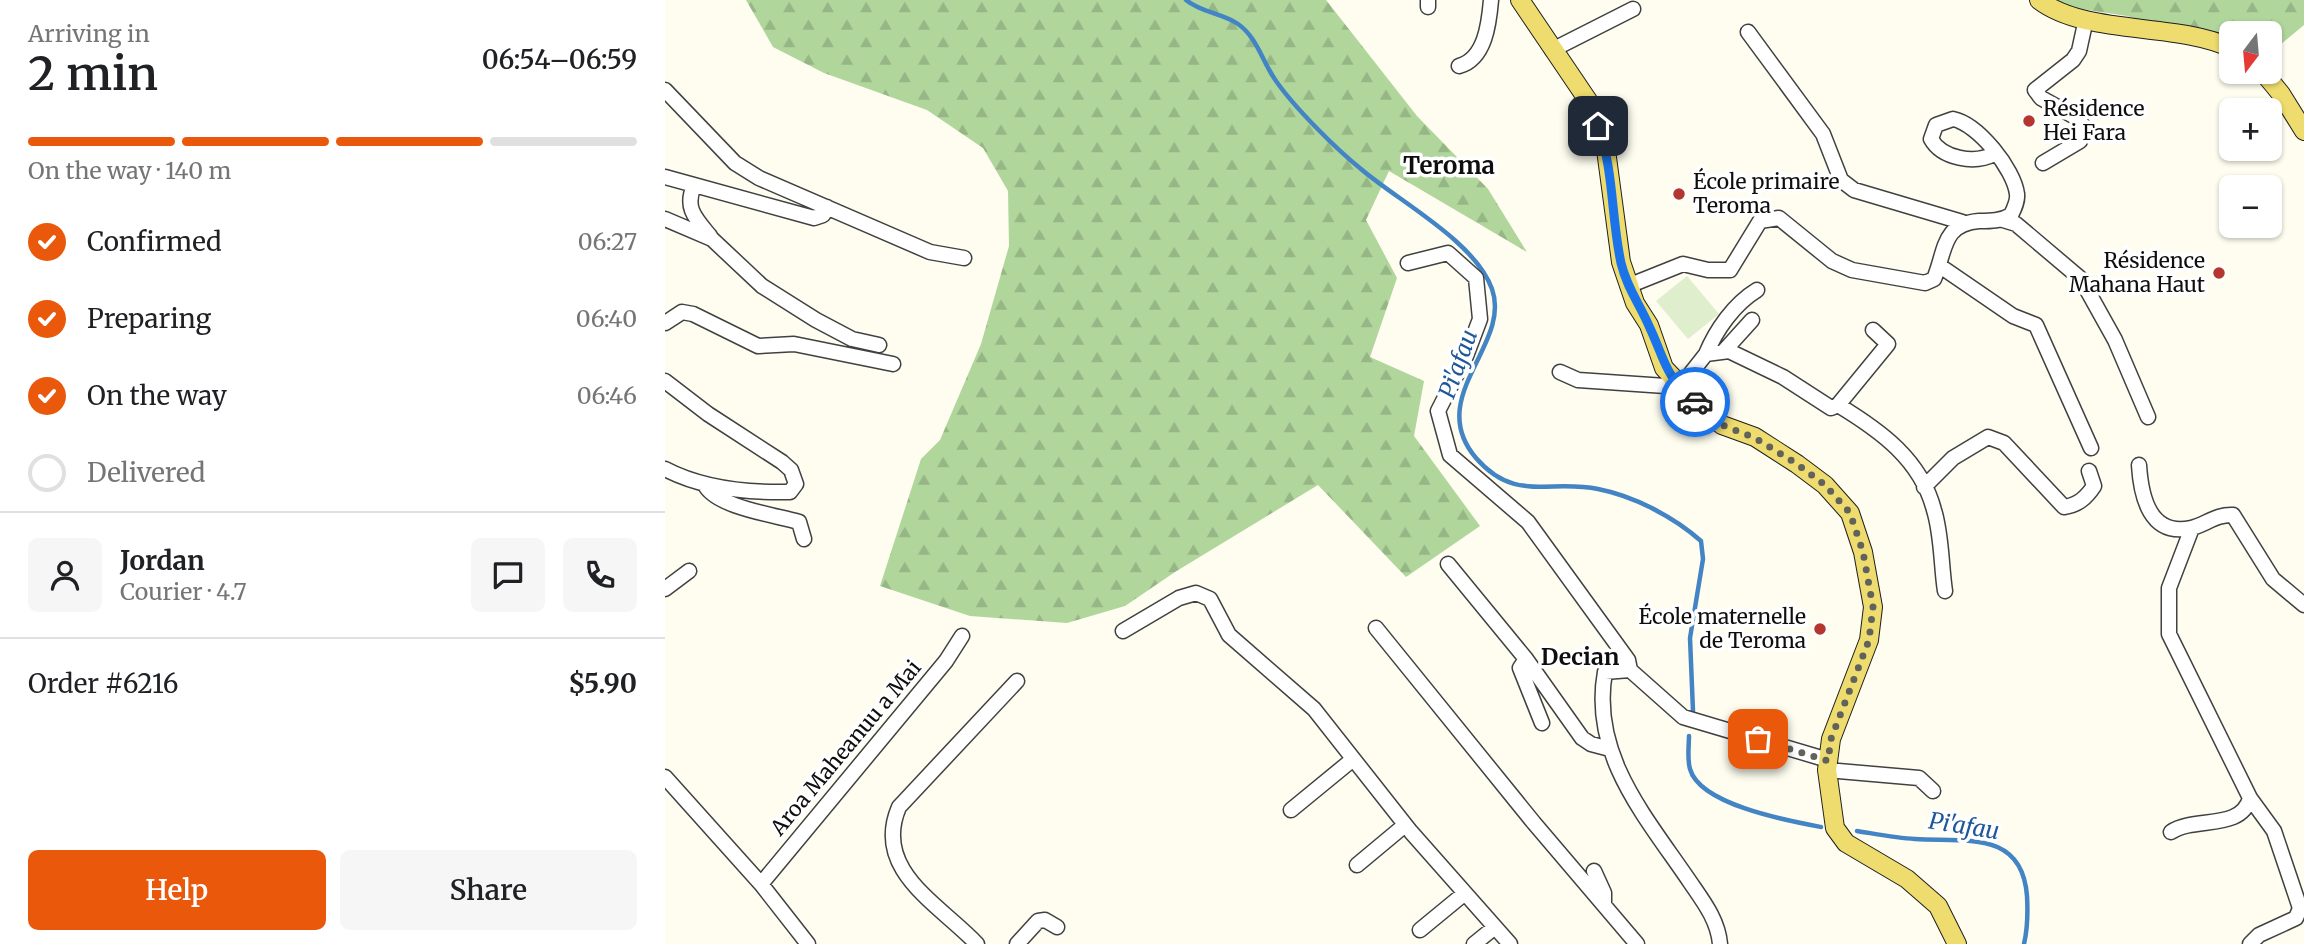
<!DOCTYPE html>
<meta charset="utf-8">
<style>
body{margin:0;font-family:Merriweather,serif;background:#f6f6f6;color:#202124;height:100vh;display:flex;flex-direction:column;font-size:26px;white-space:nowrap}
*{box-sizing:border-box;margin:0}
p{font-size:23px;color:#757577}
.icon{flex:none;width:38px;height:38px;fill:none;stroke:currentColor;stroke-width:2;stroke-linecap:round;stroke-linejoin:round}
.map{position:relative;flex:1;overflow:hidden}
.details{display:flex;flex-direction:column;background:#fff;width:665px}
.details>*{flex:none}
.needle{width:46px;rotate:196deg}
.fabs{position:absolute;left:1554px;top:21px;display:grid;gap:14px}
.fabs a{display:grid;place-items:center;width:63px;height:63px;border-radius:10px;background:#fff;box-shadow:0 2px 5px #0004;font-size:35px}
.pin{position:absolute;display:grid;place-items:center;width:60px;height:60px;color:#fff;margin:-30px;border-radius:14px;box-shadow:0 4px 10px #0006}
.courier{position:absolute;display:grid;place-items:center;width:70px;height:70px;margin:-35px;border:5px solid #1a73e8;border-radius:50%;background:#fff;color:#222;box-shadow:0 2px 9px #0007}
.headline em{font-style:normal;font-weight:600}
.headline div{display:flex;flex-direction:column-reverse}
.headline{display:flex;align-items:center;justify-content:space-between;height:119px;padding:0 28px}
h1{font-size:46px;font-weight:600;line-height:52px}
.bar{display:grid;grid-template-columns:repeat(4,1fr);gap:10px 7px;align-content:center;height:84px;padding:0 28px}
.bar i{height:9px;border-radius:5px;background:#e0e0e0}
.bar .selected{background:#ea580c}
.bar p{grid-column:span 4}
.line{display:flex;align-items:center;gap:18px;padding:0 28px;border-top:2px solid #e0e0e0}
.line div{flex:1}
.round{display:grid;place-items:center;flex:none;width:74px;height:74px;border-radius:10px;background:#f6f6f6}
ol{padding:0 28px;list-style:none}
li{display:flex;align-items:center;gap:21px;height:77px}
li p{margin-inline-start:auto}
li .icon{padding:7px;border-radius:50%;background:#ea580c;color:#fff;stroke-width:4}
li:last-child{color:#757577}
li i{width:38px;height:38px;border:4px solid #e0e0e0;border-radius:50%}
.button{display:flex;gap:14px;margin-top:auto;padding:14px 28px}
.button a{flex:1;height:80px;border-radius:10px;background:#ea580c;color:#fff;font-size:28px;font-weight:600;line-height:80px;text-align:center}
.button a+a{background:#f6f6f6;color:#202124}
main{display:flex;flex:1;min-height:0}
.map>svg:first-child{display:block}
.forest{fill:url(#forest-firs)}
.pitch{fill:#dfeecc}
.lines{fill:none;stroke-linecap:round;stroke-linejoin:round}
.stream{stroke:#4384c4;stroke-width:4.5}
.minor-casing{stroke:#414141;stroke-width:17}
.major-casing{stroke:#1f1f1f;stroke-width:20}
.minor{stroke:#fff;stroke-width:14}
.major{stroke:#efdc6e;stroke-width:18}
.done{stroke:#62625d;stroke-width:7;stroke-dasharray:0 12.6}
.route{stroke:#1a73e8;stroke-width:9}
.poi-dot{fill:#b5352f;stroke:#fff;stroke-width:2.5}
.labels{text-anchor:middle;stroke-width:7;stroke-linejoin:round;paint-order:stroke}
.poi-label{font-size:21px;fill:#0e0e0e;stroke:#fff;text-anchor:start}
.street-label{font-size:21px;fill:#0e0e0e;stroke:#fff}
.water-label{font-size:23px;font-style:italic;fill:#1f5798;stroke:#fff}
.neighbourhood-label{font-size:23px;font-weight:bold;fill:#0e0e0e;stroke:#fff}
.quarter-label{font-size:24px;font-weight:bold;fill:#0e0e0e;stroke:#fff}
</style>
<main>
<section class="details">
<div class="headline"><div><h1>2 min</h1><p>Arriving in</p></div><em>06:54–06:59</em></div>
<div class="bar"><i class="selected"></i><i class="selected"></i><i class="selected"></i><i></i><p>On the way · 140 m</p></div>
<ol>
<li><svg class="icon" aria-label="check" viewBox="0 0 24 24"><path d="M5 12l5 5 9-10"/></svg>Confirmed<p>06:27</p></li>
<li><svg class="icon" aria-label="check" viewBox="0 0 24 24"><path d="M5 12l5 5 9-10"/></svg>Preparing<p>06:40</p></li>
<li><svg class="icon" aria-label="check" viewBox="0 0 24 24"><path d="M5 12l5 5 9-10"/></svg>On the way<p>06:46</p></li>
<li><i></i>Delivered</li>
</ol>
<div class="line" style="height:126px"><a class="round"><svg class="icon" aria-label="person" viewBox="0 0 24 24"><circle cx="12" cy="8" r="4"/><path d="M4 21q1-7 8-7t8 7"/></svg></a><div><b>Jordan</b><p>Courier · 4.7</p></div><a class="round"><svg class="icon" aria-label="chat" viewBox="0 0 24 24"><path d="M4 5h16v11H9l-5 4z"/></svg></a><a class="round"><svg class="icon" aria-label="phone" viewBox="0 0 24 24"><path d="M5 4h4l2 5-3 2q2 4 5 5l2-3 5 2v4C11 20 4 13 5 4z"/></svg></a></div>
<div class="line" style="height:91px"><div>Order #6216</div><b>$5.90</b></div>
<div class="button"><a>Help</a><a>Share</a></div>
</section>
<div class="map">
<svg width="1639" height="944" viewBox="0 0 1639 944">
<defs>
<pattern id="forest-firs" width="22" height="20" patternUnits="userSpaceOnUse" patternTransform="scale(1.75)"><rect width="22" height="20" fill="#b0d69c"/><path d="M5 1l3.5 6h-7zM16 11l3.5 6h-7z" fill="#96b685"/></pattern>
</defs>
<rect width="100%" height="100%" fill="#fefdf0"/>
<path class="forest" d="M81,0h580l91,116 71,73 39,63 -138,-81 -23,49 31,58 -27,79 54,24 -10,55 66,90 -74,51 -88,-92 -143,87 -50,34 -58,17 -97,-7 -90,-30 41,-127 19,-19 41,-96 28,-98 -1,-55 -25,-43 -56,-38 -103,-37 -51,-26z
M1389,0h250v25l-24,20 -10,2v-14h-39v11l-104,-28 -65,-10z"/>
<path class="pitch" d="M1022,276l32,38 -31,25 -32,-38z"/>
<g class="lines">
<path class="stream" d="M521,0c16,13 36,13 52,24 19,13 25,39 38,57 19,27 59,67 85,88 37,32 114,72 131,120 20,56 -68,108 -16,169 39,45 73,21 122,31 36,7 76,28 103,52l2,18 -13,79 3,73
M1024,736c0,9 -2,23 1,33 10,36 99,52 131,58
M1192,831c19,3 39,7 58,8 51,3 107,-9 112,57 1,18 1,31 -3,48"/>
<g class="minor-casing">
<path id="minor" d="M763,0v7
M1083,32l75,102 18,46 13,10 108,32
M887,50l81,-41
M794,66c26,-7 30,-42 32,-66
M0,90l70,73 24,15 171,74 34,6
M1378,163l37,-22 3,-15 -4,-7 -38,-21 -6,-8 38,-30 6,-9 7,-32
M0,177l149,41 9,-3 4,-8
M29,186c-10,22 2,33 16,50
M0,219l47,20 50,47 54,34 36,19 27,6
M1338,220l13,4 65,55 34,61 33,77
M743,263l40,-10 28,25 4,41 -14,37 -28,55 12,44 78,67 100,138 2,10
M1275,266l73,50 23,9 55,123
M963,286l55,-22 25,6h22l30,-49 19,-3 53,43 20,9 73,13 9,-4c12,-29 8,-55 45,-58 12,0 22,0 32,-6 3,-6 7,-14 6,-21 -3,-25 -39,-70 -64,-75l-17,6 -5,14c11,20 44,25 63,15
M0,323l17,-11 11,2 65,32 36,-2 99,20
M1059,351l28,-31
M1041,354c10,-24 28,-50 51,-64
M895,372l18,8 102,7 26,-33 23,-3 54,26 48,31 7,-3c43,26 83,55 96,105 8,26 7,55 11,81
M0,381l43,33 74,48 9,8 5,14 -6,8c-43,1 -87,-3 -125,-23
M1173,405l50,-61 -15,-14
M1474,465c2,32 11,72 52,63 14,-3 25,-14 42,-13l40,64 31,26
M40,485c11,22 70,30 94,37l5,17
M1259,487l29,-29 35,-21 16,6 60,64c14,-2 22,-9 30,-21l-5,-15
M1527,528l-23,60v46l81,164 24,33 26,77 -4,10 -37,17 -9,9
M783,564l78,95 56,79 9,6 19,5
M0,589l24,-18
M711,628l158,195 103,121
M458,631l56,-33 17,-5 14,6 19,36 85,74 97,123 99,112
M861,659l-6,9 22,55
M1162,770l92,8 14,13
M0,777l96,107 47,60
M626,810l61,-50
M1506,832c24,-16 70,-1 79,-34
M692,865l48,-40
M929,871l10,22v11
M96,884l185,-223 16,-25
M755,930l45,-37
M312,944c-38,-40 -105,-74 -78,-137l118,-126
M352,944l21,-23 7,-1 12,7
M809,944l21,-17
M1055,944c-2,-24 -17,-43 -30,-62 -44,-65 -100,-127 -85,-210l25,-2 53,47 145,43"/>
</g>
<g class="major-casing">
<path id="major" d="M855,0l69,102 17,48 15,112 14,41 14,22 15,43 40,42 18,15 33,12 42,27 28,21 25,28 13,39 10,55 -4,33 -38,99 -4,31 8,58 11,15 61,36 31,27 19,38
M1374,0c47,36 138,22 192,48
M1598,72l18,22 23,37"/>
</g>
<use href="#minor" class="minor"/>
<use href="#major" class="major"/>
</g>
<g class="lines">
<path class="done" d="M1030,402l27,23 33,13 42,26 28,21 25,28 13,39 10,55 -4,33 -38,99 -3,22 -70,-22"/>
<path class="route" d="M933,126c16,44 13,91 23,137 6,25 18,40 28,63 17,36 14,47 46,76"/>
</g>
<g class="poi-dot">
<circle cx="1364" cy="121" r="7"/>
<circle cx="1014" cy="194" r="7"/>
<circle cx="1554" cy="273" r="7"/>
<circle cx="1155" cy="629" r="7"/>
</g>
<g class="labels">
<g class="poi-label">
<text x="1378" y="116">Résidence<tspan x="1378" dy="24">Hei Fara</tspan></text>
<text x="1028" y="189">École primaire<tspan x="1028" dy="24">Teroma</tspan></text>
<text x="1540" y="268" text-anchor="end">Résidence<tspan x="1540" dy="24">Mahana Haut</tspan></text>
<text x="1141" y="624" text-anchor="end">École maternelle<tspan x="1141" dy="24">de Teroma</tspan></text>
</g>
<g class="street-label">
<text transform="translate(181 748) rotate(-50)" y="7">Aroa Maheanuu a Mai</text>
</g>
<g class="water-label">
<text transform="translate(793 364) rotate(-70)" y="8">Pi'afau</text>
<text transform="translate(1299 826) rotate(9)" y="8">Pi'afau</text>
</g>
<g class="neighbourhood-label">
<text x="915" y="665">Decian</text>
</g>
<g class="quarter-label">
<text x="784" y="174">Teroma</text>
</g>
</g>
</svg>
<div class="fabs">
<a><svg class="needle" viewBox="-14 -14 28 28"><path d="M0-13l5 13h-10z" fill="#e53935"/><path d="M0 13l5-13h-10z" fill="#757577"/></svg></a>
<a>+</a>
<a>−</a>
</div>
<div class="pin" style="left:1093px;top:739px;background:#ea580c"><svg class="icon" aria-label="bag" viewBox="0 0 24 24"><path d="M5 8h14l-1 12H6zM9 8a3 3 0 0 1 6 0"/></svg></div>
<div class="pin" style="left:933px;top:126px;background:#1f2937"><svg class="icon" aria-label="home" viewBox="0 0 24 24"><path d="M3 11l9-7 9 7M6 9v11h12V9"/></svg></div>
<div class="courier" style="left:1030px;top:402px"><svg class="icon" aria-label="car" viewBox="0 0 24 24"><path d="M5 17H2v-5l4-1 3-4h7l3 4 3 1v5h-3M9 17h6M6 11h13"/><circle cx="7" cy="17" r="2"/><circle cx="17" cy="17" r="2"/></svg></div>
</div>
</main>
